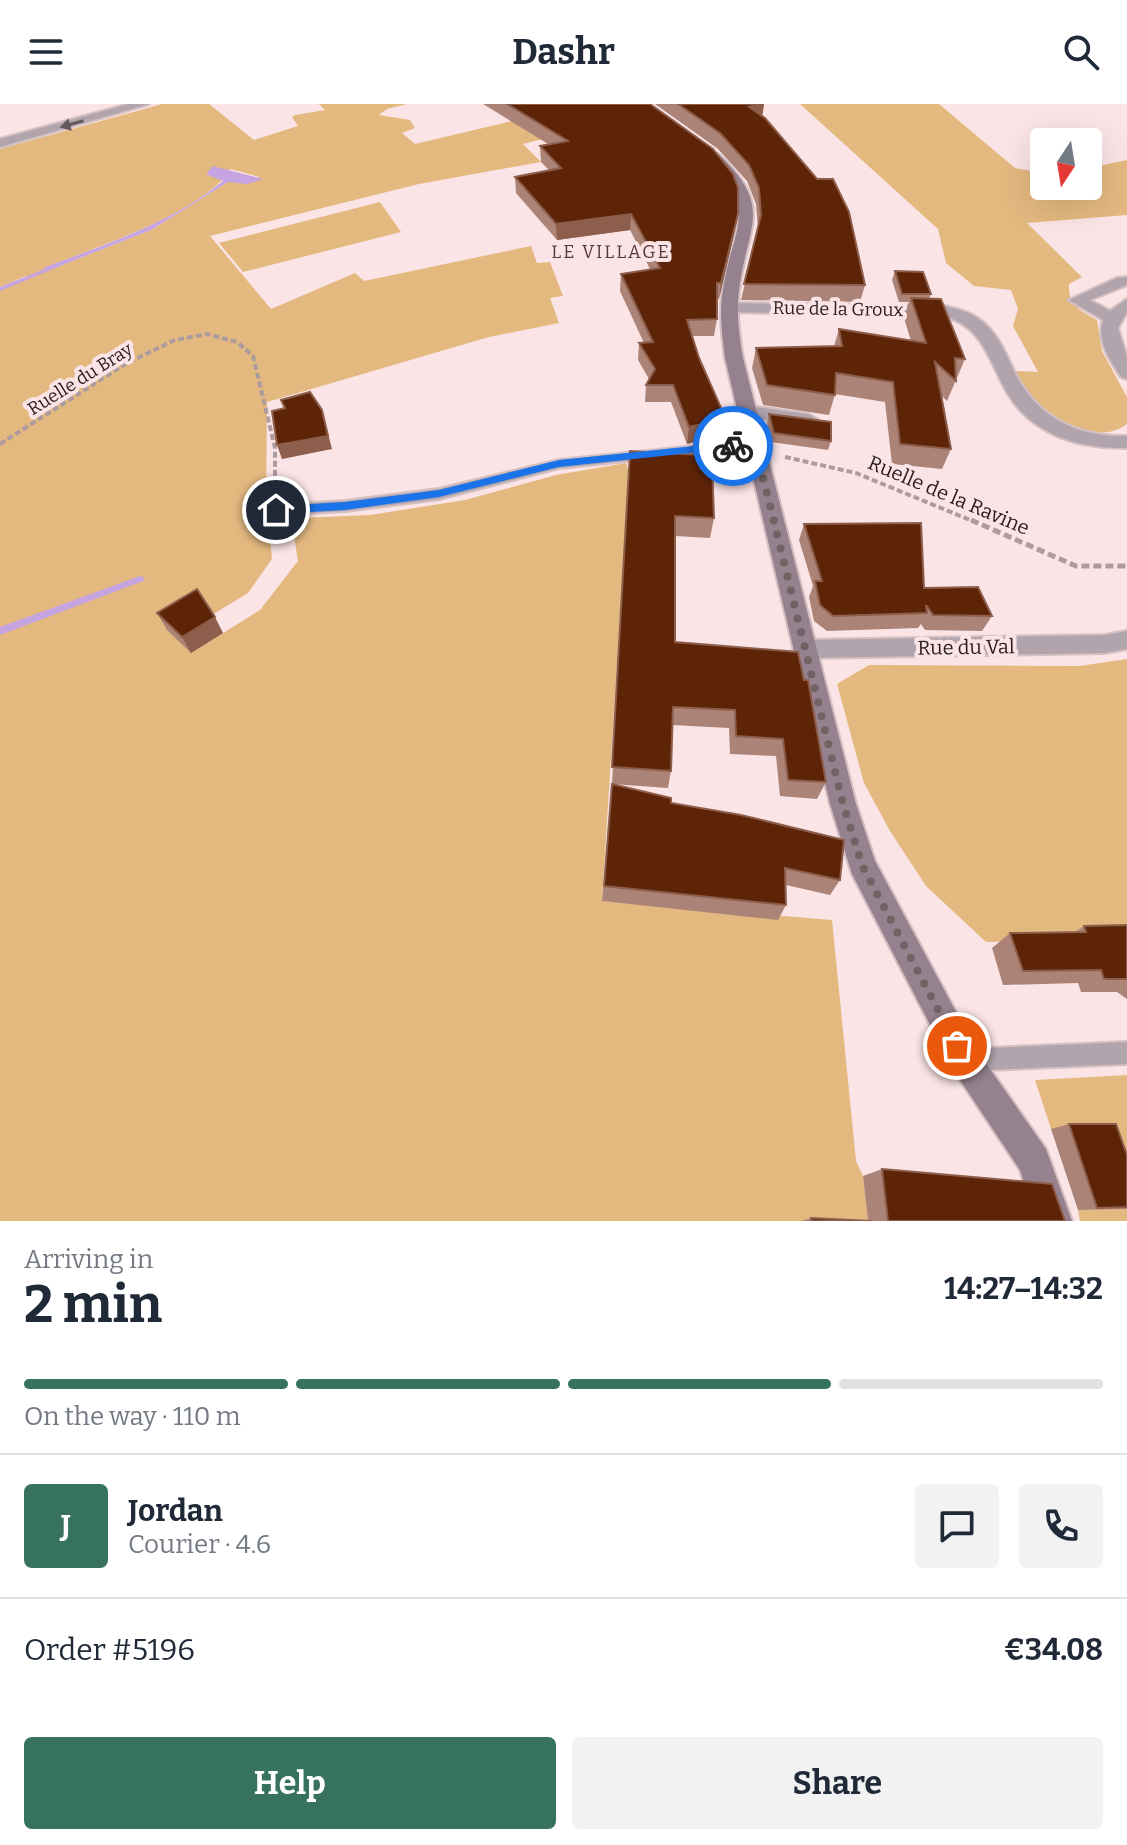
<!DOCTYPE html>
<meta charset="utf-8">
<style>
body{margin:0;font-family:Bitter,serif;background:#f2f2f3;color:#1f2937;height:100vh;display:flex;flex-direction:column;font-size:30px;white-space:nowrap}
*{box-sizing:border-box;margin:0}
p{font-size:26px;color:#747a83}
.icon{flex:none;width:44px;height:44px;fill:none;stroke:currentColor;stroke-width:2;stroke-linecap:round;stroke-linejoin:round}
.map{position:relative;height:1117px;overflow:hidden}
.details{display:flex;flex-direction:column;background:#fff;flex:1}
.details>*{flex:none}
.needle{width:52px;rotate:192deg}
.tools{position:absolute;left:1030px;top:24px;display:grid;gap:16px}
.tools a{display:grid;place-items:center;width:72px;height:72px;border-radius:8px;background:#fff;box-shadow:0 8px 32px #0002;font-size:40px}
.pin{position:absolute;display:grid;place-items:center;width:68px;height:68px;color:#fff;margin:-34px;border:4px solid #fff;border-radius:50%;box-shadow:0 2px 8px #0007}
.courier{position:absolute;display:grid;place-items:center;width:80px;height:80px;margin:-40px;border:6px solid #1a73e8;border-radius:50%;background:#fff;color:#222;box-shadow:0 2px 10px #0007}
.overview em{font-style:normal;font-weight:700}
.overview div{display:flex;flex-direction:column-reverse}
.overview{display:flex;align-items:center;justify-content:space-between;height:136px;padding:0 24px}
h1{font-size:52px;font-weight:700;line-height:60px}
.bar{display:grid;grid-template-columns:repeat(4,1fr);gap:12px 8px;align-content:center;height:96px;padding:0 24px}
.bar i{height:10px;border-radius:6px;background:#e0e1e3}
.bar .current{background:#36725e}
.bar p{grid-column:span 4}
.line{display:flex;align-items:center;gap:20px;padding:0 24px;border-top:2px solid #e0e1e3}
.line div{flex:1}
.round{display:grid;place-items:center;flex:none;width:84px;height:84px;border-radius:8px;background:#f2f2f3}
.cta{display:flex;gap:16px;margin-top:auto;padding:16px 24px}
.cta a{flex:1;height:92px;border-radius:8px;background:#36725e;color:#fff;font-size:32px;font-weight:700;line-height:92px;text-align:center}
.cta a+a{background:#f2f2f3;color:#1f2937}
header{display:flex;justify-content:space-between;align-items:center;height:104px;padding:0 24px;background:#fff;font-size:36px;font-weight:700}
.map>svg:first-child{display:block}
.green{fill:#e4b980;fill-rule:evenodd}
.water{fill:#c5a4e1}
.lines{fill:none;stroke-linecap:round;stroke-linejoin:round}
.stream{fill:#c5a4e1;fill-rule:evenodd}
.lane-casing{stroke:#d4c0c2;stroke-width:4}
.street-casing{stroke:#d4c0c2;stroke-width:4}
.secondary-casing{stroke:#d4c0c2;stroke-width:4}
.path-far1{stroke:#ae9b9d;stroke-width:4;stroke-dasharray:6 3;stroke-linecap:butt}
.path{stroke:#ae9b9d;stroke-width:5;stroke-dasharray:8 4;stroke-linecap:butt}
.lane{fill:#b1a4ac;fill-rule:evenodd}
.street{fill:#b1a4ac;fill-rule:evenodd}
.secondary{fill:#95828e;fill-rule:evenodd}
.wall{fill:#ac8477}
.shaded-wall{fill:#8d5e4b}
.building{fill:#5e2408;stroke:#8d5e4b;stroke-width:2}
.oneway{fill:#66595d}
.route{fill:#1a73e8}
.done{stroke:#726263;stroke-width:8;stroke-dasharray:0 14.4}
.labels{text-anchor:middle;stroke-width:8;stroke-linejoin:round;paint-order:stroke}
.far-neighbourhood-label{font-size:18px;letter-spacing:2px;fill:#583a3e;stroke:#fae4e6}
.far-street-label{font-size:18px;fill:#291c1d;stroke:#fae4e6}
.street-label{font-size:20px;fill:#291c1d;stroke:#fae4e6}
</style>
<header><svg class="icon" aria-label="menu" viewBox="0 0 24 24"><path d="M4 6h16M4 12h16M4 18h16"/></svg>Dashr<svg class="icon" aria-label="search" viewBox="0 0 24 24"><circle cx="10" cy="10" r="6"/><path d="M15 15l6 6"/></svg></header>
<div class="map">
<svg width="1127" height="1117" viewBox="0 0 1127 1117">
<rect width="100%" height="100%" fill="#fae4e6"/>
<path class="green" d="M162,0h47l45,36 44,-14 -6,-9 3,-2 30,-5 -6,-6h88l-20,5 -8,6 31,5 5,8 -13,5 13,11 110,-26 26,19 -28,7 18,18 -122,22 -209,52 61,73 84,-36 9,8 167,-35 6,17 13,-1 13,34 -13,2 9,25 -70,14 -222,65 -1,99 9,18 95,-4 95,-15 91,-25 70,-12 3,9 -27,429 230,19 24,241 7,15 5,45h-868v-930l29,-13 -3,-2 -26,11v-138zM230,65l30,8 -32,5 -77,48 -104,41 -3,-3c47,-19 162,-56 186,-99zM292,420l6,37 -38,49 -69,43 21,-38 36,-22 24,-34 -3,-32z
M800,0h139l76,64 29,5v13h44v-18l39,-8v55l-100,8 55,54 -13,7c-1,22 11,26 28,36l5,31 25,46v27c-29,22 -76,-1 -97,-25 -7,-8 -10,-19 -15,-28l23,1 -25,-46 5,-17 -7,-19 -37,-4 -28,-23 -8,-34z
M380,98l21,30 -158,40 -24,-29z
M1127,555v280l-141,3 -60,-56 -36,-55 -26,-48 -27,-99 32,-19 210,1z
M1127,971v146h-47l-2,-11 46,-1 -73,-80 -16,-49z"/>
<path class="water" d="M213,62l50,13 -16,5 -19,-2 -77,48 -104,41 -4,-3c61,-23 129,-45 180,-87l-17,-7z"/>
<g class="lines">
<path class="stream" d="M55,161l5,1 -60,25v-4z
M140,472l3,1 2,2 -2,2 -143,54v-8z"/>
<g class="lane-casing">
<path id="lane" d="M755,336l5,1v6l-201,21 -120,31 -94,12 -69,4 -7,-5 7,-5 69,-4 94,-12 120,-29z
M1127,938v22l-162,7 -8,-3 -3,-8 3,-8 8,-3z"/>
</g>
<g class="street-casing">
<path id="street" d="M129,0h20l-149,43v-8z
M1127,173v8l-37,15 20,11 17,-12v13l-9,16 9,29v22l-6,-2c-11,-17 -25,-36 -18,-57l-34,-20 48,-22z
M729,199l216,3c12,3 24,6 34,13 17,12 26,32 34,50 23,48 62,68 114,67v12c-46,1 -94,-12 -119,-54 -19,-32 -24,-67 -64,-78l-221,-4 -2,-4z
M749,302l59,8 10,6 -10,6 -66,-10 -2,-4z
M1127,527v18l-22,4 -300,5 -8,-2 -4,-7 4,-7 8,-2 300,-5z"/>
</g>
<g class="secondary-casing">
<path id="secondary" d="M708,50h10c57,53 29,71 21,136 -3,22 0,45 4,68l113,446 19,57 101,188 70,100 26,72h-36l-16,-51 -66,-99 -102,-197 -22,-70 -105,-446c-3,-23 -6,-45 -2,-68 8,-59 38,-81 -15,-130z"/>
</g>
<path class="path-far1" d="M0,340l127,-81 48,-23 32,-6 30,8 16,14 22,92v41
M785,353l71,16 119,49"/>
<path class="path" d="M971,416l105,46h51"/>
<use href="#lane" class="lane"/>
<use href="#street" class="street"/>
<use href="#secondary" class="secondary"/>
</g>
<path class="wall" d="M483,0h167l85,126 -16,69h-2v20l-3,17h-22l7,22 27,61 -3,17 -12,3 3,79 -4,20 -35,-2v106l123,10 28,130 -9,17 -37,-3 -4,-40 -46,-2 -1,-26 -57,-3 -1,46 -3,17 -56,-4 59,19 169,77 -10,15 -44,-10v20l-8,15 -176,-19 10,-117 17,-312 63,-17 2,-13 -7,2 -16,-42h-26l1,-17 3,-6 -11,-19 1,-17h5l-24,-52 1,-17 29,-5 -20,-39 -73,10 -41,-47 -1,-16 34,-7 -8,-8 -1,-16 8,-2z
M655,0h109l-2,12 103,169 -5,17 -119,-2 17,-72 -2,-24 -9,-23 -29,-32z
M895,167l36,23 -2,5 36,60 -18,42 -5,-5 9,53 -9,20 -50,-5 -7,-62 -50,-8 -6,21 -66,-10 -11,-37 4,-20 78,-2 5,-17 72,12 -7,-23 5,-16h-10l-7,-22z
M769,310l62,27 -3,9 -57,-8 -4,-19z
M804,420l120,64 68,28 -10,15 -57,-1 -4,-6 -3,4 -91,3 -13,-10 -5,-24 4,-11 -14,-46z
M157,509l66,20 -32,20 -24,-23z
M1127,821v74l-10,-7h-36l-3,-9 -75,2 -11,-37 18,-15 65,-1 9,-6z
M1069,1020l58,31v54l-49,1 -27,-81z
M882,1065l183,52h-264l10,-3 57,3 -5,-45z"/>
<path class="shaded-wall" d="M760,0h4l-2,14 -13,-11z
M631,110l-1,16 -73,10 -1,-16z
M738,110l-3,16 -16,69 2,-16z
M322,306l10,39 -50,10 -5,-14z
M726,315l-3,17 -26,6 -2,-6 -1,6 -7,2 2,-17z
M215,513l8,16 -32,20 -9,-16z"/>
<path class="building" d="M507,0h143l63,45 20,25 5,14v26l-17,69h-4v36l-30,1 12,38 27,61 -37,8 -16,-42h-27l9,-16 -16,-26 14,-1 -32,-68 39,-6 -29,-54 -75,10 -41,-47 46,-9 -21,-22 28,-5z
M678,0h82l-11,3 16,11 52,61h16l16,33 16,73 -121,-1 17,-69 -2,-27 -10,-23 -29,-32z
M895,167l28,1 8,22h-29z
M911,194l30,1 24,60 -10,-1 1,23 -21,-19 16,87 -51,-5 -7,-62 -57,-9 -1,22 -68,-10 -11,-37 86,-2 -3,-17 87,14z
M310,288l12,18 6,26 -51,9 -5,-34 13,-3 -4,-8z
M769,310l62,8v19l-57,-8z
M711,331l3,83 -39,-2v126l123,10 6,28h4l18,102 -38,-2 -5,-41 -47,-3 -1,-26 -62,-3 -2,64 -59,-4 18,-316 71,4 -6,-19z
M921,419l3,65 54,-1 14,29 -59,-1 -7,-10 1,8 -94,3 -13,-11 -5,-24h7l-18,-57z
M197,485l18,28 -33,20 -25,-24z
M612,680l59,14v5l70,12 103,25 -4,40 -55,-12 1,37 -182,-19z
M1127,821v54h-23l-3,-9 -78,1 -13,-38 76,-1 -2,-6z
M1069,1020h47l11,31v52l-30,1z
M882,1065l170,15 13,37h-177z
M811,1114l61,3h-60z"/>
<defs><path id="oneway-solid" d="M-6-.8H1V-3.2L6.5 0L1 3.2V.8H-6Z" transform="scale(2)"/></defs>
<use class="oneway" href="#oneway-solid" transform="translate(72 20) rotate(164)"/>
<path class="route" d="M733,338l5,4 -1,2 -178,19 -120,30 -94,13 -69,4 -6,-4 6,-4 69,-4 94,-12 120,-30z"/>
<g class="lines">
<path class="done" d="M733,342l22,-2 88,360 19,61 95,181"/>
</g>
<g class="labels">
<g class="far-neighbourhood-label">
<text x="611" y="154">LE VILLAGE</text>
</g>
<g class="far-street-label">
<text transform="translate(838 205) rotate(1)" y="6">Rue de la Groux</text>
<text transform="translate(80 275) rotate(-32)" y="6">Ruelle du Bray</text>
</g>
<g class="street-label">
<text transform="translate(949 391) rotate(23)" y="7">Ruelle de la Ravine</text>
<text transform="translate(966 543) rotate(-1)" y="7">Rue du Val</text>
</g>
</g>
</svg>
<div class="tools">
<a><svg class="needle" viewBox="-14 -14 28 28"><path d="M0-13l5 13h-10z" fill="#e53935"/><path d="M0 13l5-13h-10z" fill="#747a83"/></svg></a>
</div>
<div class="pin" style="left:957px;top:942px;background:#ea580c"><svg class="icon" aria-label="bag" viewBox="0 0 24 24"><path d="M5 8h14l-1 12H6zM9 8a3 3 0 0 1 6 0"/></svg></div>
<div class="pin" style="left:276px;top:406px;background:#1f2937"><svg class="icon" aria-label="home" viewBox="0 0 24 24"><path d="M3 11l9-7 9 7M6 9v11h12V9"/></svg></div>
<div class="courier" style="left:733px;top:342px"><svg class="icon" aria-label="bike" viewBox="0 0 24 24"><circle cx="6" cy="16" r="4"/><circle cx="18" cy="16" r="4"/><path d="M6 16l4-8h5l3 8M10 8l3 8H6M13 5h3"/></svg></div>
</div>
<section class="details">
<div class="overview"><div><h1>2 min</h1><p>Arriving in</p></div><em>14:27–14:32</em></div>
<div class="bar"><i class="current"></i><i class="current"></i><i class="current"></i><i></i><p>On the way · 110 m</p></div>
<div class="line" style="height:144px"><b class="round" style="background:#36725e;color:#fff">J</b><div><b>Jordan</b><p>Courier · 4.6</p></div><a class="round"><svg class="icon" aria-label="chat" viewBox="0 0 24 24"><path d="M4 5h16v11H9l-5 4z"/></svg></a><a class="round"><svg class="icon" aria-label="phone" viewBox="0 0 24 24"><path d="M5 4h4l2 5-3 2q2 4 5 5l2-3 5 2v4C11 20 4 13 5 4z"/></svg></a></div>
<div class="line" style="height:104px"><div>Order #5196</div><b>€34.08</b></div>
<div class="cta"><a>Help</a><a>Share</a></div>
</section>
